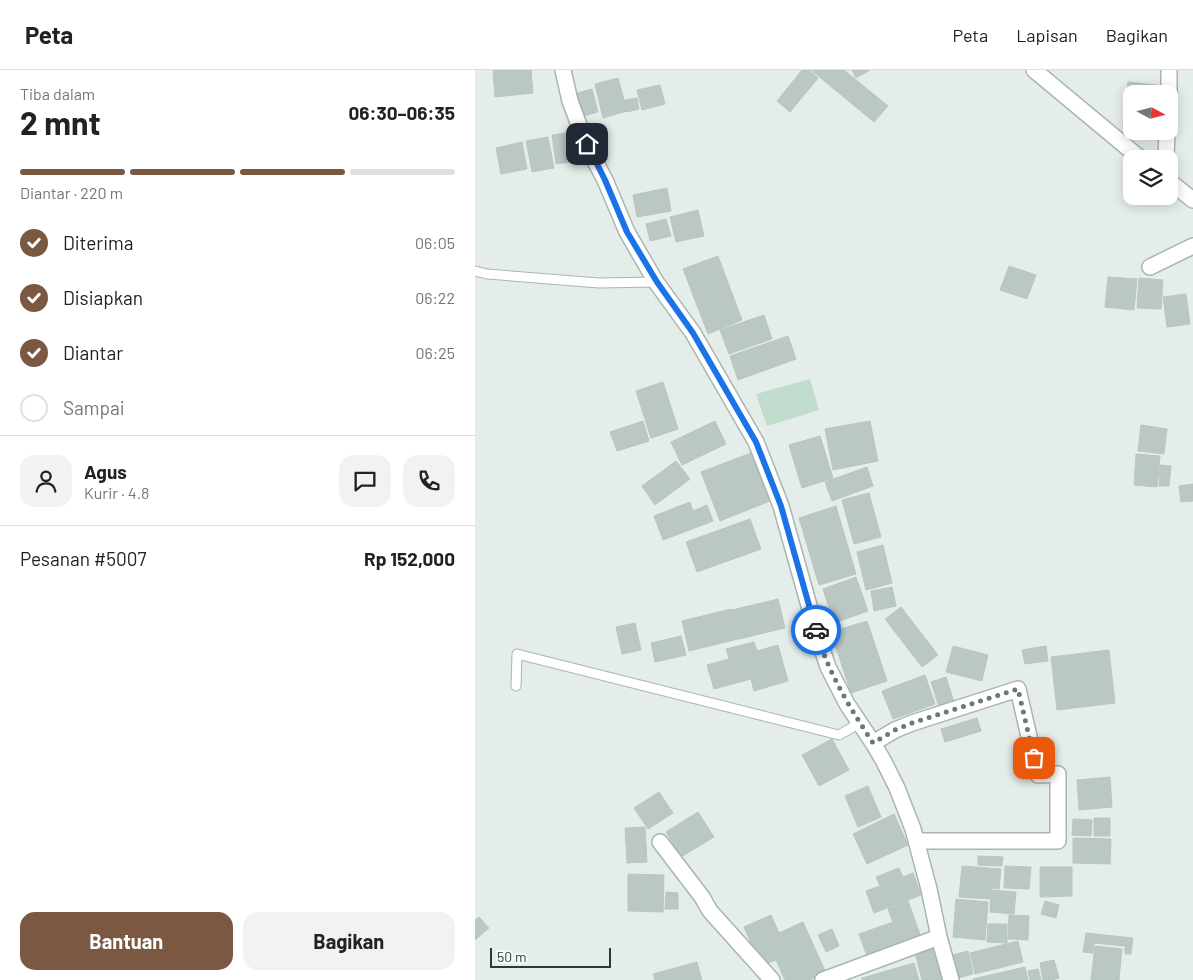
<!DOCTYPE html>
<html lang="id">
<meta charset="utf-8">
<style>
body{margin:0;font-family:Barlow,sans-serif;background:#f2f2f2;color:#222;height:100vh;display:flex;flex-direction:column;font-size:19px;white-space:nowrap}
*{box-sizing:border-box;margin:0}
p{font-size:16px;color:#767676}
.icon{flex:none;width:28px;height:28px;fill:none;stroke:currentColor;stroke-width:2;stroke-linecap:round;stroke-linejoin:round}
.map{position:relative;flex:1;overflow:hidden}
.sheet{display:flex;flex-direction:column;background:#fff;width:475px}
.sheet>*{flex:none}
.needle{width:32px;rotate:97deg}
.controls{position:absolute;left:648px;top:15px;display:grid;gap:10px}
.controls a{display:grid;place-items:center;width:55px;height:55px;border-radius:10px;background:#fff;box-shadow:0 2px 12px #0003;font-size:25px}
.scale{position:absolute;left:15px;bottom:12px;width:121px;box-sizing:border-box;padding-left:5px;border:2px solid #253d3a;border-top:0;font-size:14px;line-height:18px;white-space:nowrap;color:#253d3a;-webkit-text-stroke:4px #f5f9f8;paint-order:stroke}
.pin{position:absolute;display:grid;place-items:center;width:42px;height:42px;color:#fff;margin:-21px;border-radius:10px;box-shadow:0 2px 8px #0006}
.courier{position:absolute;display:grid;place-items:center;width:50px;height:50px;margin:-25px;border:4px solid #1a73e8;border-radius:50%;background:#fff;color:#222;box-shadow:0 1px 6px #0007}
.head em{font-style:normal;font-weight:700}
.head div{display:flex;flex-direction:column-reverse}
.head{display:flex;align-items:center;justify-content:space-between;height:85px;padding:0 20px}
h1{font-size:32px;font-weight:700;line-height:38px}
.bar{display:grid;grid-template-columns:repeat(4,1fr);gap:8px 5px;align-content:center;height:60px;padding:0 20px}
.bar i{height:6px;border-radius:4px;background:#e0e0e0}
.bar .current{background:#7a5842}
.bar p{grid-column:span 4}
.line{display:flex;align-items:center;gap:12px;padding:0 20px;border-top:1px solid #e0e0e0}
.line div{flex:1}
.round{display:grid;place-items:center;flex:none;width:52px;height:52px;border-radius:15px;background:#f2f2f2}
ol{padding:0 20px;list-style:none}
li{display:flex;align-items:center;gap:15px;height:55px}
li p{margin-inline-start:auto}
li .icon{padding:5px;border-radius:50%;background:#7a5842;color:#fff;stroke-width:4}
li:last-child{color:#767676}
li i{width:28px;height:28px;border:2px solid #e0e0e0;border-radius:50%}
.cta{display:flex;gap:10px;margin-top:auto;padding:10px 20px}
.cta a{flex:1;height:58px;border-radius:15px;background:#7a5842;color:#fff;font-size:20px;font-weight:700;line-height:58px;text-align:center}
.cta a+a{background:#f2f2f2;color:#222}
header{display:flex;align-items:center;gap:30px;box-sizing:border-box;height:70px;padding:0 25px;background:#fff;border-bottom:1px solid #e0e0e0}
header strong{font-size:24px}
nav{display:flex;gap:28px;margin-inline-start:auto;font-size:18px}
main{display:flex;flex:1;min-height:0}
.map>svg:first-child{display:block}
.green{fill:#c0dccc}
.building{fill:#bac7c4;stroke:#b8c6c2}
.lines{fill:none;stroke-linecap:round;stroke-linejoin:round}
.lane-casing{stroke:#a8b5b2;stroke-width:11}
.street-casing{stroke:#a8b5b2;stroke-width:18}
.lane{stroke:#fff;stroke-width:9}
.street{stroke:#fff;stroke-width:15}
.done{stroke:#687b78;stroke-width:5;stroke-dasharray:0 9}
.route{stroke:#1a73e8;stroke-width:6}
</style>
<header>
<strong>Peta</strong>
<nav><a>Peta</a><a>Lapisan</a><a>Bagikan</a></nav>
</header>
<main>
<section class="sheet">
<div class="head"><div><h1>2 mnt</h1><p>Tiba dalam</p></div><em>06:30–06:35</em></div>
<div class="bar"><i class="current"></i><i class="current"></i><i class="current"></i><i></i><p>Diantar · 220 m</p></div>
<ol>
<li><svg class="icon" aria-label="check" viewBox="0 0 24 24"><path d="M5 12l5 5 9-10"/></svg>Diterima<p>06:05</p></li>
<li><svg class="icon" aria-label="check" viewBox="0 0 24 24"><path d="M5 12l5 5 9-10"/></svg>Disiapkan<p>06:22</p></li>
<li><svg class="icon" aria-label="check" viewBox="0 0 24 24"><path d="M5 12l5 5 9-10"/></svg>Diantar<p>06:25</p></li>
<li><i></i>Sampai</li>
</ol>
<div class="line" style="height:90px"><a class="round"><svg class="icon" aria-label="person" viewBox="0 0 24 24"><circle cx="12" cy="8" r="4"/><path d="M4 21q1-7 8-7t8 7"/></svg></a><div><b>Agus</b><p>Kurir · 4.8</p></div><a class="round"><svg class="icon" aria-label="chat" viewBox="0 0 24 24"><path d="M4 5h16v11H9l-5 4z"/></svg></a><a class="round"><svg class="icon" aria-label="phone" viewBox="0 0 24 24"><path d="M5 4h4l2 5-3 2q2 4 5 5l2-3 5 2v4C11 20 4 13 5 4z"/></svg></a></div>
<div class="line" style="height:65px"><div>Pesanan #5007</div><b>Rp 152,000</b></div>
<div class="cta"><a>Bantuan</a><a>Bagikan</a></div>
</section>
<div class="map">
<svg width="718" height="910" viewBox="0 0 718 910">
<rect width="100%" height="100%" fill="#e5edea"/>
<path class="green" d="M335,309l9,31 -52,16 -11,-32z"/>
<path class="building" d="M18,0h38l2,23 -38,4z
M327,0h7l9,8 -28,34 -13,-11z
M336,0h33l44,36 -14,16z
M377,0h18l-14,8z
M143,8l9,33 -24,7 -8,-34z
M653,12l28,3 -1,9h-24v32l-8,-1z
M185,15l5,19 -23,6 -5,-20z
M117,19l6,23 -18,5 -6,-23z
M162,28l2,11 -12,3 -2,-12z
M98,62l4,29 -21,3 -4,-29z
M73,67l6,31 -22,4 -6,-31z
M47,72l5,27 -26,5 -5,-26z
M192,118l4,23 -34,6 -4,-22z
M223,140l6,26 -28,6 -6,-25z
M191,149l5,17 -21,5 -4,-17z
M243,186l24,64 -34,14 -25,-65z
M534,196l27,9 -9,24 -27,-9z
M633,207l29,2 -3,31 -29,-3z
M664,208l24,2 -2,29 -24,-1z
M711,224l4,30 -23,3 -4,-30z
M289,245l8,24 -43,15 -9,-24z
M313,266l8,23 -58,21 -8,-24z
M188,312l15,47 -27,9 -15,-47z
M168,351l6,20 -32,10 -7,-19z
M240,351l11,23 -44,21 -11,-23z
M395,351l8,40 -45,9 -8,-41z
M666,355l26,4 -3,25 -26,-3z
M345,366l13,42 -31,10 -13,-43z
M276,383l19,48 -50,20 -19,-49z
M661,384l24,2 -3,31 -23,-2z
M201,391l14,18 -35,26 -13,-19z
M685,395l11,1 -2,20h-10z
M392,397l6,19 -41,15 -7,-19z
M718,414v17l-12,1 -2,-16z
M394,423l12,44 -27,7 -12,-44z
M215,432l3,9 14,-6 6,16 -50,19 -9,-24z
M361,436l20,68 -37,11 -20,-67z
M275,449l11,30 -64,23 -11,-30z
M408,475l9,38 -26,7 -9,-38z
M381,507l12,34 -34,12 -11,-34z
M417,517l4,19 -22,5 -3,-20z
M303,529l7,29 -46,11 -7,-29z
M426,537l37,48 -16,12 -37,-48z
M256,539l7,30 -49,12 -7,-30z
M392,551l20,60 -36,12 -20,-61z
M160,553l6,27 -19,4 -6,-27z
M206,566l5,19 -31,7 -4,-19z
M279,572l3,9 21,-6 10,36 -34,10 -3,-12 -37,10 -7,-24 22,-6 -3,-10z
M478,576l35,9 -6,26 -36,-9z
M571,576l2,15 -23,3 -3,-14z
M634,580l6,53 -58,7 -6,-53z
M450,605l10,29 -42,15 -11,-28z
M471,607l8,25 -15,5 -8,-25z
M502,648l4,13 -36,11 -4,-13z
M357,669l17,31 -30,16 -17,-31z
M635,707l2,30 -33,3 -2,-30z
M393,716l13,31 -23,10 -13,-31z
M184,722l14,21 -25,16 -14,-21z
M223,742l16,25 -33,20 -15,-25z
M419,744l14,31 -41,19 -14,-30z
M619,748h16v18h-16z
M598,749l19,1 -1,16 -19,-1z
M170,757l2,35 -20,1 -2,-35z
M598,768l38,1 -1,25 -37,-1z
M503,786l25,1 -1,9 -24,-1z
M487,796l39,3 -2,20 -8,-1 -1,11 -31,-2z
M530,796l26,1 -2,22 -25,-1z
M565,797h32v29l-32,1z
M424,798l4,9 10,-4 8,22 -47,18 -8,-22 14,-5 -4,-9z
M153,804l36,1 -1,37 -35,-1z
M516,820l25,2 -2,22 -24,-2z
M191,822l12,1v16h-13z
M481,829l32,3 -3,38 -32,-3z
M433,831l13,36 -54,19 -8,-22 34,-12 -5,-13z
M570,831l14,4 -3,13 -15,-4z
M296,845l8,18 24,-11 23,51 -16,7h-25l-9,-20 -15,6 -17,-39z
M534,845l20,1 -1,24 -20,-1z
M4,847l10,11 -14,12v-20z
M513,854h19v19l-20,-1z
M357,859l7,17 -13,6 -8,-17z
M611,863l47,5 -2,16h-6v-8l-31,-3 -1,10 -10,-1z
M543,871l5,21 -48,12 -5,-21z
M461,874l10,36h-24l-8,-31z
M620,876l27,3 -3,31h-28z
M493,881l5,23 -15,4 -5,-23z
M579,890l5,18 -7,2h-9l-3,-17z
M222,892l5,18h-47l-2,-6z
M439,893l5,17h-57v-2z
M550,897l3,13h-55v-1z
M563,899l3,11h-11l-2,-9z"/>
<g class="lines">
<g class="lane-casing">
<path id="lane" d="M0,201l12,3 112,9 57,-1
M41,616l1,-32 322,81 21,-12"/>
</g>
<g class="street-casing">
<path id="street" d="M88,0l7,31 16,43 19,36 22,52 29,50 37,51 63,109 25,64 36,128 11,33 19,37 26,39 10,17 14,28 16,41 16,60 10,48 12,43
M559,0l107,89
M694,24v-23
M691,89l1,-28
M694,111l24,19
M675,197l43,-21
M398,673l22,-13 17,-7 106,-34 20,86 20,-1v67h-142
M185,772l42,55 8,14 62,69
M348,910l116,-43"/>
</g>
<use href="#lane" class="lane"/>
<use href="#street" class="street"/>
</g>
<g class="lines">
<path class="done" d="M341,560c12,43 33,76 57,113l22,-13 17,-7 106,-34 16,69"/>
<path class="route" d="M112,74l18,36 22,52 30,50 36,51 63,109 25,64 35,124"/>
</g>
</svg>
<div class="controls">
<a><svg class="needle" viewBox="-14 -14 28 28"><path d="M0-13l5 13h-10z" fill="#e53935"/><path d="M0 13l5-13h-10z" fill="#767676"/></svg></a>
<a><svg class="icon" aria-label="layers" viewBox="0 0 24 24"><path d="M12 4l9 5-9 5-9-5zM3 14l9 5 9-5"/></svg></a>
</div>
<div class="scale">50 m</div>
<div class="pin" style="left:559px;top:688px;background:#ea580c"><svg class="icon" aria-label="bag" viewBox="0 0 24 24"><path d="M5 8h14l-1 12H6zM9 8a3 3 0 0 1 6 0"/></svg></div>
<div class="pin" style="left:112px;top:74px;background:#1f2937"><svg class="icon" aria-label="home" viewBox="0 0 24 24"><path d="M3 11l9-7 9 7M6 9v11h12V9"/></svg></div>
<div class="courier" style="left:341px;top:560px"><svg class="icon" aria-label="car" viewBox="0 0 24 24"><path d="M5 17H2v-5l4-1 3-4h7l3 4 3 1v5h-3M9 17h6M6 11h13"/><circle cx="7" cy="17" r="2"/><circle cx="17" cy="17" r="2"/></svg></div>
</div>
</main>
